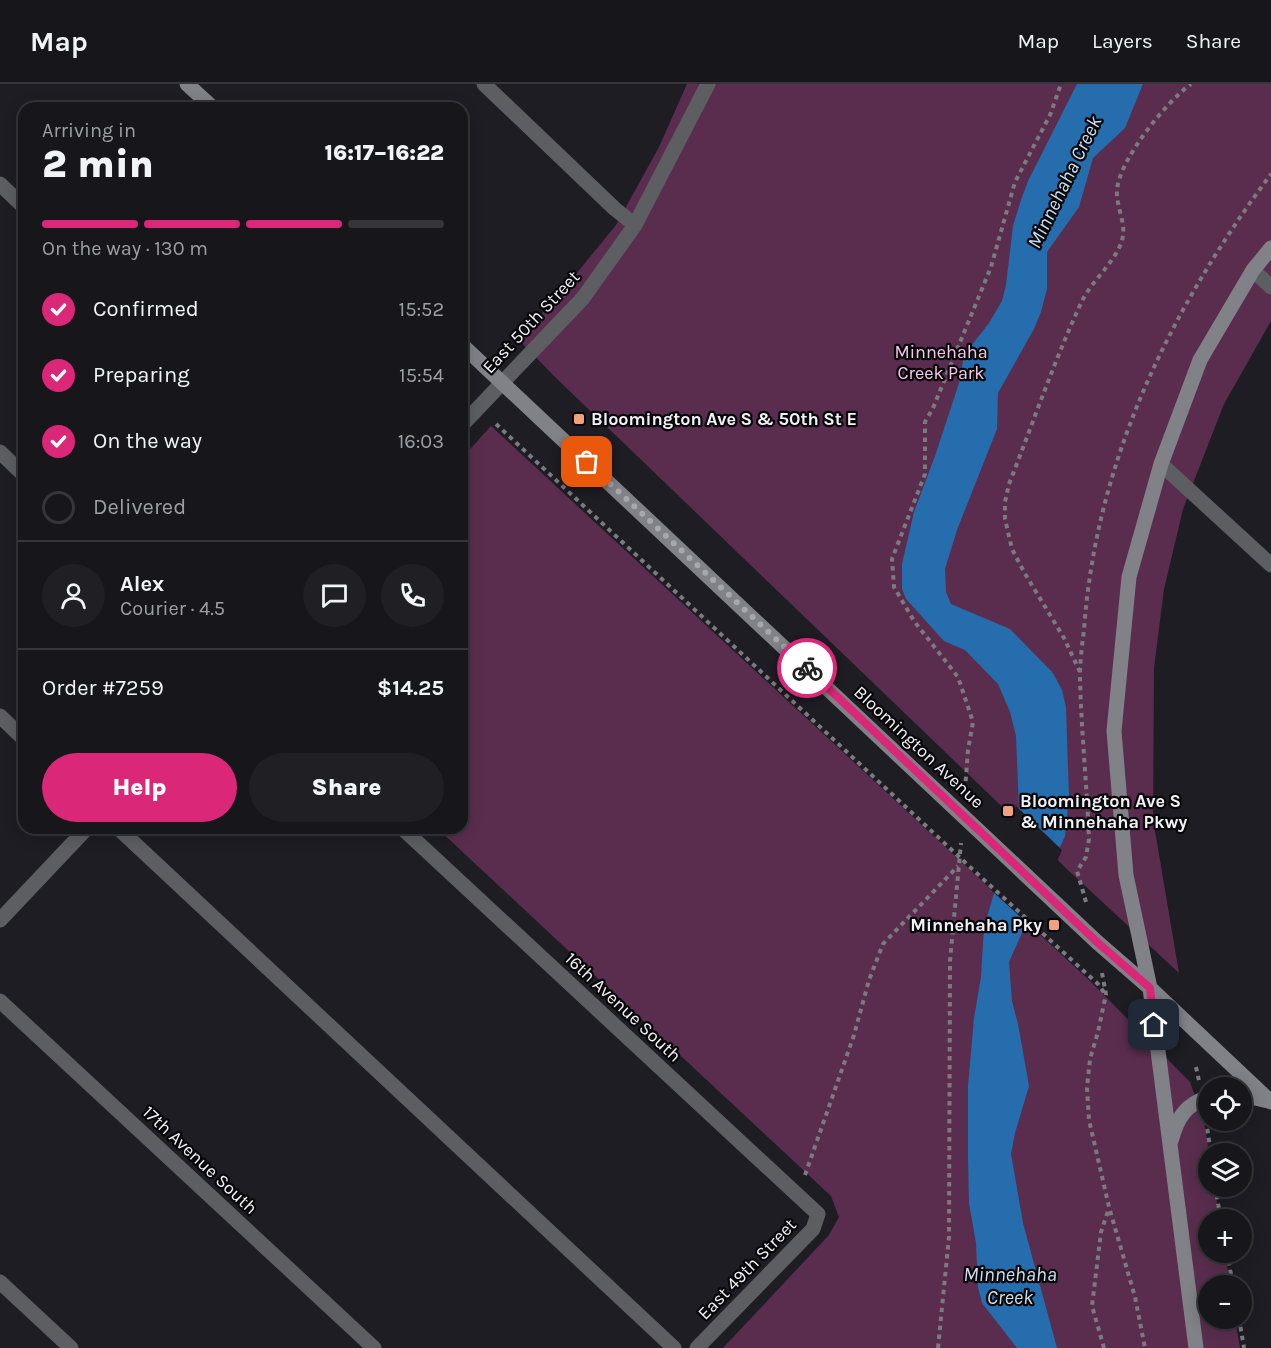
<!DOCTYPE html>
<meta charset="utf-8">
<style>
body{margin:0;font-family:Karla,sans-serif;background:#1f1f24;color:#f1f3f6;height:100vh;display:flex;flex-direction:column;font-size:22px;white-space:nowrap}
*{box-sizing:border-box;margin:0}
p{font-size:20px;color:#9e9fa3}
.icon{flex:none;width:33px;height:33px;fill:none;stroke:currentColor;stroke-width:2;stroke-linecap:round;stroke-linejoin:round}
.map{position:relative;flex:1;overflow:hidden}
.drawer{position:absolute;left:18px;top:18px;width:450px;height:732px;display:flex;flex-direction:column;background:#16161b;border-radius:18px;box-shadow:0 3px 15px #0003,0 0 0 2px #35353a}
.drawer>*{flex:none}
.fabs{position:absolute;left:1198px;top:993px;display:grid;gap:12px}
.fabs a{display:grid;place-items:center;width:54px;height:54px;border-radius:50%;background:#16161b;box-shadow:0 3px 15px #0003,0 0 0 2px #35353a;font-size:30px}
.pin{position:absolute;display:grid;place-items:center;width:51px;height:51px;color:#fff;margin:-26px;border-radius:12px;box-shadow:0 3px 9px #0006}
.courier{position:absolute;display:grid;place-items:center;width:60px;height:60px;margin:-30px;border:4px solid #db2777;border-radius:50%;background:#fff;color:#222;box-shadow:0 2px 8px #0007}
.head em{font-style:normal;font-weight:800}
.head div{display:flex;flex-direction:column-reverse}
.head{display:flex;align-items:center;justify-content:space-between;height:102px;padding:0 24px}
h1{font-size:39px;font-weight:800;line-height:45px}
.bar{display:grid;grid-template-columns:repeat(4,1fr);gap:9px 6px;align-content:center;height:72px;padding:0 24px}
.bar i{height:8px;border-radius:4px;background:#35353a}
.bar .current{background:#db2777}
.bar p{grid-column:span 4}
.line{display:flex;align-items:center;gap:15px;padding:0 24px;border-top:2px solid #35353a}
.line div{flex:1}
.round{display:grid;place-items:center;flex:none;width:63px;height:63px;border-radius:32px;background:#1f1f24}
ol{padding:0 24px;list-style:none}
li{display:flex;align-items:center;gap:18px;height:66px}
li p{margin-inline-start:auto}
li .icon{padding:6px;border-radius:50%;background:#db2777;color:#fff;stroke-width:4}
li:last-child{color:#9e9fa3}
li i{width:33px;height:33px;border:3px solid #35353a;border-radius:50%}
.primary-button{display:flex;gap:12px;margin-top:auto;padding:12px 24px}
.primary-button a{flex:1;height:69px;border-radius:36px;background:#db2777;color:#fff;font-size:24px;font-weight:800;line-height:69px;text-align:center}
.primary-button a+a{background:#1f1f24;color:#f1f3f6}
header{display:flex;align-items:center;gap:36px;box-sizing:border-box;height:84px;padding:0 30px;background:#16161b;border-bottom:2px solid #35353a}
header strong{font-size:28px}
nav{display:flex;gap:33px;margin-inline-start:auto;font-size:21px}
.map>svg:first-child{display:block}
.green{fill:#5a2d4e}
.water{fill:#256dad}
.pier{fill:#1e1d24}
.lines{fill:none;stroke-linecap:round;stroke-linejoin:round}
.path{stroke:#7b7a81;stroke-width:4;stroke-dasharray:4.5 4.5;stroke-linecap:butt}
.lane{stroke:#5d5e62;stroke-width:15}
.street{stroke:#5d5e62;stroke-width:15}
.secondary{stroke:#808288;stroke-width:15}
.done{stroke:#a8a7ac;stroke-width:6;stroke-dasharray:0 10.8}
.route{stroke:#db2777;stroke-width:8}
.poi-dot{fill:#f1a17d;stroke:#08080b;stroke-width:2}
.labels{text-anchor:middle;stroke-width:4.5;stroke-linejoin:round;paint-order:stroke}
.street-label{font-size:18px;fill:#f2f1f6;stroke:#08080b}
.park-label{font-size:18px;fill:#f3c8e6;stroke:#08080b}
.poi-label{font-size:18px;font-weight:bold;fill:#f2f1f6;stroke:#08080b;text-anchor:start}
.water-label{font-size:20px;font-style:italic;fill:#cddef0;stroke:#08080b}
</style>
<header>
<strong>Map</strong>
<nav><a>Map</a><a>Layers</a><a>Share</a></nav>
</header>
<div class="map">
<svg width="1271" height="1264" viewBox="0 0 1271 1264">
<rect width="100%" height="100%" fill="#1e1d24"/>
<path class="green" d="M687,0h584v237l-47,83 -41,105 -19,80 -10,79 -1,151 26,154 -109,-101 -515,-495 -37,-38 41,-44 57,-70 43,-78z
M491,342l599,555 100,101 14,39 5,33v32l5,1 6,32 -11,1v32l16,1 5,32 -21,1v32l26,1 5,29h-517l106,-113 10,-18 -8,-21 -394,-368h25v-370z"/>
<path class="water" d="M1077,0h66l-18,44 -32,30 -14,49 -32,45v37l-6,23 -7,17 -36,64 -1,36 -40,101 -12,39 1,23 5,12 59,25 43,44 9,17 4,17 3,90 -4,39 -56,126 3,39 6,23 11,62 -14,47 -4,21 12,69 34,125h-40l-35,-45 -4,-16 -2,-44 -7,-40 -1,-44v-73l6,-68 7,-41 3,-50 35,-118 -3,-73 -6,-24 -12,-28 -33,-34 -21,-9 -38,-42 -4,-10v-25l12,-52 21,-56 24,-73 5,-28 25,-32 13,-22 4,-16 7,-59 7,-23 8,-22z"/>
<path class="pier" d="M1016,722l46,44 -33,75 -38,-35z"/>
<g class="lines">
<path class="path" d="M496,340l474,443 128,117 7,10
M1080,588l-16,-34 -40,-66 -12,-23 -7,-30v-17l4,-18c24,-61 45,-123 73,-183 9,-19 35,-41 40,-61 5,-16 -6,-33 -5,-49 1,-30 50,-90 74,-107
M965,706l3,-40 5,-28 -15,-45 -44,-56 -20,-34 -2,-28 33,-85v-52l8,-14 58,-141 24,-85 35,-67 11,-31
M1086,818l-9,-31 9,-14 3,-18c-2,-54 -8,-109 -9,-163 0,-15 2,-31 4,-46 12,-170 86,-320 187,-456
M1102,889l4,21 -8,38 -8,27 -3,29 2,32 20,87 26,90 10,51
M1196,983l3,14
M1206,1036l5,34
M805,1091l49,-140 15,-55 14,-36 75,-78
M1215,1102l6,34
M1227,1168l6,34
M1239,1234l5,30
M938,1264l11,-111 1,-276 11,-118
M1104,1264l-12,-42 9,-74 8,-24"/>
<path class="lane" d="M484,0l131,125 20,16
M0,100l24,23
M1253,186l18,17
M0,632l24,23
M118,744l556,520
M0,1198l71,66"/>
<path class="street" d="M462,341l121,-127 52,-73 73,-141
M0,368l24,23
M1161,380l110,101
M402,744l416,386 -5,15 -116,119
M0,836l87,-92
M0,917l374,347"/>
<path class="secondary" d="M187,0l26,24
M462,261l635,597 53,46 121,114
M1242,1011l26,6
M1171,1057c6,-22 14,-37 38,-44
M1196,1264l-46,-360 -24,-113 -12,-144 15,-154 32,-113 39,-104 53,-90 18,-22"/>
</g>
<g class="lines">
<path class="done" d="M587,378l220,206"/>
<path class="route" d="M807,584l290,274 53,46 4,37"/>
</g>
<g class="poi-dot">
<rect x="573" y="329" width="12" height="12" rx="3"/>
<rect x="1002" y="721" width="12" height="12" rx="3"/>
<rect x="1048" y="835" width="12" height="12" rx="3"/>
</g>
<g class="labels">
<g class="street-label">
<text transform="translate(531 238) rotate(-47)" y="6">East 50th Street</text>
<text transform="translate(919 663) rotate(43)" y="6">Bloomington Avenue</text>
<text transform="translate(623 923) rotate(43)" y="6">16th Avenue South</text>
<text transform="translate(200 1076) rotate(43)" y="6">17th Avenue South</text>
<text transform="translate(747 1185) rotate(-46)" y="6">East 49th Street</text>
</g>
<g class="park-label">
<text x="941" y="274">Minnehaha<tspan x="941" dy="21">Creek Park</tspan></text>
</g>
<g class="poi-label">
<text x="591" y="341">Bloomington Ave S &amp; 50th St E</text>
<text x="1020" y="723">Bloomington Ave S<tspan x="1020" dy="21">&amp; Minnehaha Pkwy</tspan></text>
<text x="1042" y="847" text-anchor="end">Minnehaha Pky</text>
</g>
<g class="water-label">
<text transform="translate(1064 98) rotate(-64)" y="7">Minnehaha Creek</text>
<text x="1010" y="1197">Minnehaha<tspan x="1010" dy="23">Creek</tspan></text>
</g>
</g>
</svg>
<div class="fabs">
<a><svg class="icon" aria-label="locate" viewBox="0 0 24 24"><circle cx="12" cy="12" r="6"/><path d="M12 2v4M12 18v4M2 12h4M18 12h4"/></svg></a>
<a><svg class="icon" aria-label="layers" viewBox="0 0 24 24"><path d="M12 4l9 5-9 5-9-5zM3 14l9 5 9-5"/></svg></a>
<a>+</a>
<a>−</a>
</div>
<div class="pin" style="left:587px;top:378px;background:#ea580c"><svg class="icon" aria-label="bag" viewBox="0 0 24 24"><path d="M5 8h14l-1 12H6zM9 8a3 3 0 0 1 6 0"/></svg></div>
<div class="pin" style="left:1154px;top:941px;background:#1f2937"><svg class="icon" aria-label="home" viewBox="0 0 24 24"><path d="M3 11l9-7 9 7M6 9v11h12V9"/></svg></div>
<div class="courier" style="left:807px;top:584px"><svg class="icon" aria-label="bike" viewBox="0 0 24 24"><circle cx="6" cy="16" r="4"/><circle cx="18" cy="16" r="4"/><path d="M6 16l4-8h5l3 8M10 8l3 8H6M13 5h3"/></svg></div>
<section class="drawer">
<div class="head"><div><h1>2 min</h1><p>Arriving in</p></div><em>16:17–16:22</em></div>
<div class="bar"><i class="current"></i><i class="current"></i><i class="current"></i><i></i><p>On the way · 130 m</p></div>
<ol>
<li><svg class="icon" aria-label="check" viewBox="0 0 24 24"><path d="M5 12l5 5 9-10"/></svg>Confirmed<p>15:52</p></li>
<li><svg class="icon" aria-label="check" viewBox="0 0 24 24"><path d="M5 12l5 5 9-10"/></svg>Preparing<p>15:54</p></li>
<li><svg class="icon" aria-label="check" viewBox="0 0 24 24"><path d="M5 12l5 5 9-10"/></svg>On the way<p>16:03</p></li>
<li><i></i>Delivered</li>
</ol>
<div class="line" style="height:108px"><a class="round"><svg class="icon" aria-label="person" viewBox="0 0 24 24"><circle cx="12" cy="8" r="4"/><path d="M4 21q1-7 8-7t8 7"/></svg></a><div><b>Alex</b><p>Courier · 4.5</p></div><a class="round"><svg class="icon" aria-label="chat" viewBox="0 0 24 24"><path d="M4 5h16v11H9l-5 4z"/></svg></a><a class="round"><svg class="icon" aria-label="phone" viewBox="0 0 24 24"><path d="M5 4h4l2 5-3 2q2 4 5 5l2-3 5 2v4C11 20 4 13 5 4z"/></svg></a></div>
<div class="line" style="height:78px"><div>Order #7259</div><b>$14.25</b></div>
<div class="primary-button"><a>Help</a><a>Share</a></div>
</section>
</div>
